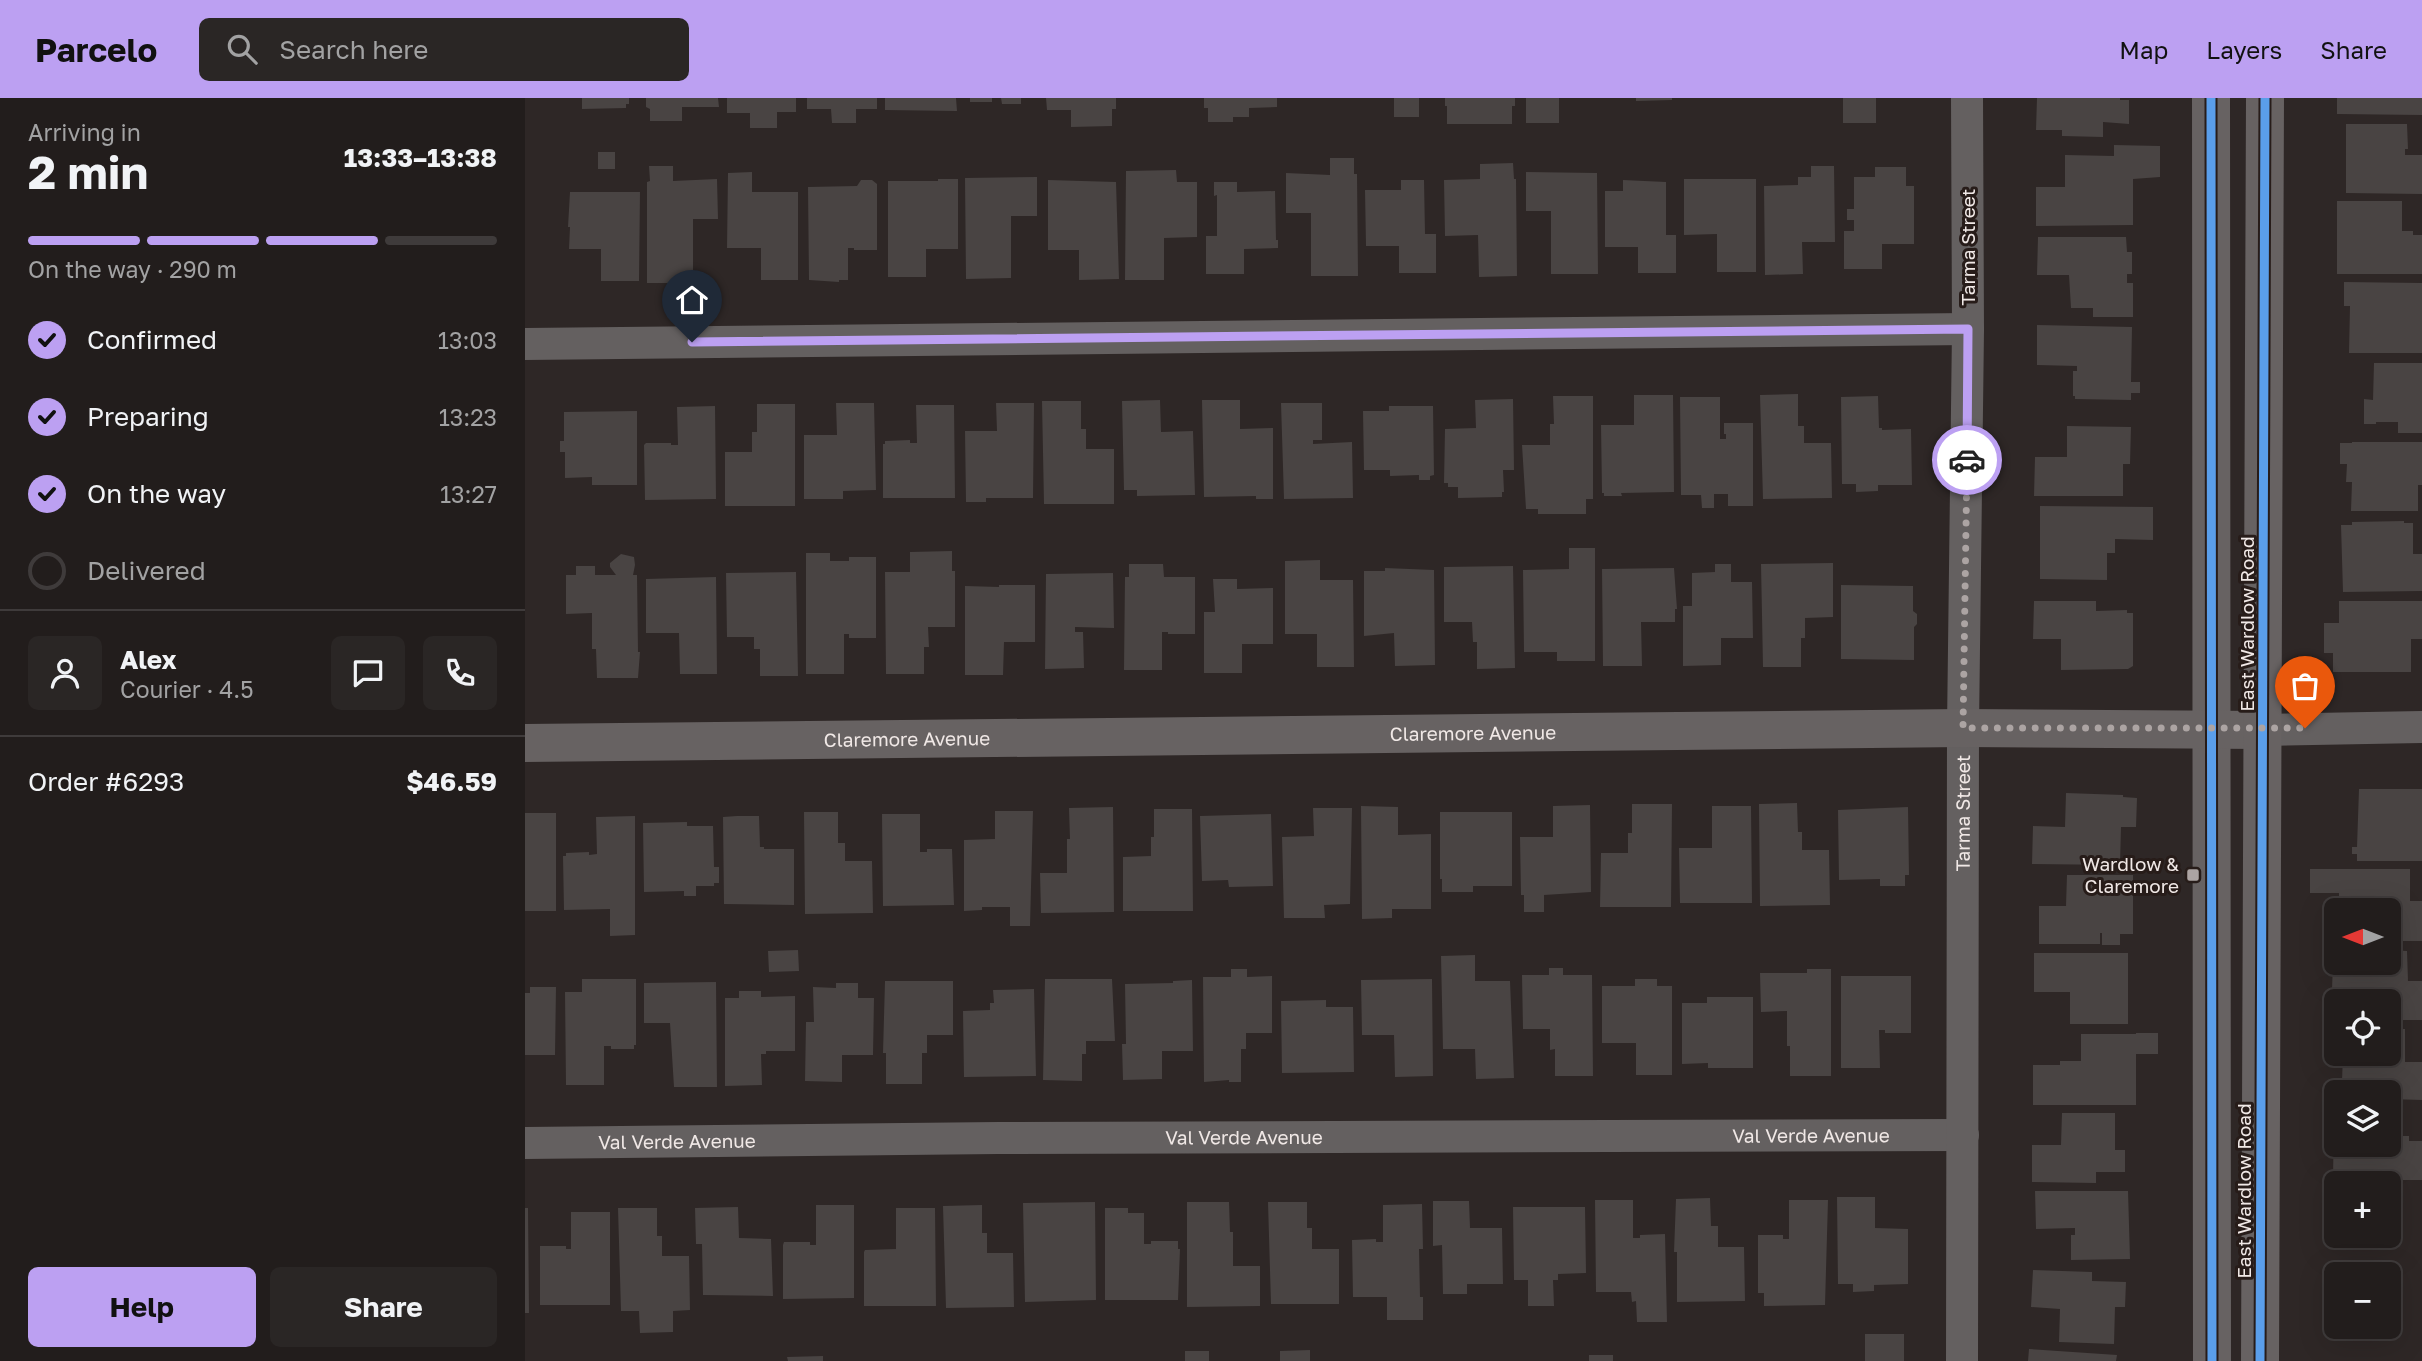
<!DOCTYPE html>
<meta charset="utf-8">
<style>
body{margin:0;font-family:"Golos Text",sans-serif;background:#2a2625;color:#f1f3f6;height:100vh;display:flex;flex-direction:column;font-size:26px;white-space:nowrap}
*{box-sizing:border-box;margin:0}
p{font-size:23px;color:#a2a2a3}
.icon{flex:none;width:38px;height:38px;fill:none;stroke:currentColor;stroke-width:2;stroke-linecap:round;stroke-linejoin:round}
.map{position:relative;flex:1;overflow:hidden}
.sheet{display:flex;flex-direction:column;background:#221d1c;width:525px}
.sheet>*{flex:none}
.needle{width:46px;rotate:270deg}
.buttons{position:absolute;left:1799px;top:800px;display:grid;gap:14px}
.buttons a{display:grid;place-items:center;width:77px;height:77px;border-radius:10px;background:#221d1c;box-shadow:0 7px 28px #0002,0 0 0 2px #3f3b3b;font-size:35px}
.pin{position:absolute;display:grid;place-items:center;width:60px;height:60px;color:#fff;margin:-72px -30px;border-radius:50% 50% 50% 0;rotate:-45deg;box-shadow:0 0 7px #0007}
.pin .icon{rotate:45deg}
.courier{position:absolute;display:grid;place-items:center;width:70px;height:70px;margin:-35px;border:5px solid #bca0f2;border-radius:50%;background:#fff;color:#222;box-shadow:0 2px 9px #0007}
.summary em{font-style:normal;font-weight:700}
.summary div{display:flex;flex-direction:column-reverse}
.summary{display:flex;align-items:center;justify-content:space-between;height:119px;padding:0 28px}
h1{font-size:46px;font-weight:700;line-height:52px}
.bar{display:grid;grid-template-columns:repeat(4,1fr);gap:10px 7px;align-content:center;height:84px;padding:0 28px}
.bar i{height:9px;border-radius:5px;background:#3f3b3b}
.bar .current{background:#bca0f2}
.bar p{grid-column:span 4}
.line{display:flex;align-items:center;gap:18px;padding:0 28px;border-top:2px solid #3f3b3b}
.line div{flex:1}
.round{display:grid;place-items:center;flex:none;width:74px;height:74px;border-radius:10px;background:#2a2625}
ol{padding:0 28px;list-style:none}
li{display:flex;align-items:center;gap:21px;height:77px}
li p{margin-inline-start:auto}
li .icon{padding:7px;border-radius:50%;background:#bca0f2;color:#111;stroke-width:4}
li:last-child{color:#a2a2a3}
li i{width:38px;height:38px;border:4px solid #3f3b3b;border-radius:50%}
.button{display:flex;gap:14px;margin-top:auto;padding:14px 28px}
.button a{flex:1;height:80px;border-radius:10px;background:#bca0f2;color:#111;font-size:28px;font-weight:700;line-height:80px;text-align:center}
.button a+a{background:#2a2625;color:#f1f3f6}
header{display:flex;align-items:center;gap:42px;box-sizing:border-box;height:98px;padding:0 35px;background:#bca0f2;color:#111}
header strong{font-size:33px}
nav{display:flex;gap:38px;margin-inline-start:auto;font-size:24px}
.search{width:490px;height:63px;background:#2a2625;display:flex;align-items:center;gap:18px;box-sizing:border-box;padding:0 24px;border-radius:10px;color:#a2a2a3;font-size:26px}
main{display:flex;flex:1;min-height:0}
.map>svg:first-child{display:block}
.building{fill:#494443}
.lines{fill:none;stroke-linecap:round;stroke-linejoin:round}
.street{stroke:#646060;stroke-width:32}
.secondary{stroke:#676262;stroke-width:38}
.cycleway-casing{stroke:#271c19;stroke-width:13}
.cycleway{stroke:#5a9eea;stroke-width:9}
.done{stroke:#aca4a3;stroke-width:7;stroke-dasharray:0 12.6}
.route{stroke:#bca0f2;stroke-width:9}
.poi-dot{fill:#aca4a3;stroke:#271c19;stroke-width:2.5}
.labels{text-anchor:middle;stroke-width:6;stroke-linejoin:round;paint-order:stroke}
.street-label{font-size:19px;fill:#f0e8e6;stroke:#271c19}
.poi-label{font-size:19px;fill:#f0e8e6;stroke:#271c19;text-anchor:end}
</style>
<header>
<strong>Parcelo</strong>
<div class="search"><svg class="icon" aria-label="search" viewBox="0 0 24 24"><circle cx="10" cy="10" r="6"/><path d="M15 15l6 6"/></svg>Search here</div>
<nav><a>Map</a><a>Layers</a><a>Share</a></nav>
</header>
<main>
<section class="sheet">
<div class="summary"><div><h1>2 min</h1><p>Arriving in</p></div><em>13:33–13:38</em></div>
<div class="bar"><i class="current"></i><i class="current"></i><i class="current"></i><i></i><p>On the way · 290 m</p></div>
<ol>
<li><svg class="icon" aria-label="check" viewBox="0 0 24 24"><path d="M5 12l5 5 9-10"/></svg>Confirmed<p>13:03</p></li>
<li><svg class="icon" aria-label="check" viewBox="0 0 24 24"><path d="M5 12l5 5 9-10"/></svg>Preparing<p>13:23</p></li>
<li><svg class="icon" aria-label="check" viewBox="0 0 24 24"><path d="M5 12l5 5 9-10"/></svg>On the way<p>13:27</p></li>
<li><i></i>Delivered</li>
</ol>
<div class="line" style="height:126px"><a class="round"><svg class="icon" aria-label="person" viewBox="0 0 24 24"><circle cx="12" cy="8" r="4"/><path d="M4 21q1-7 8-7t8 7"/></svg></a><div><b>Alex</b><p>Courier · 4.5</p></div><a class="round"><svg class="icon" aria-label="chat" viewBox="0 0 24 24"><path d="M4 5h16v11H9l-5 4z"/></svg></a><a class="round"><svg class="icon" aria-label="phone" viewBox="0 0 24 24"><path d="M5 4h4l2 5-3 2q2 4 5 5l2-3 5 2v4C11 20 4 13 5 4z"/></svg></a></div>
<div class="line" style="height:91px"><div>Order #6293</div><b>$46.59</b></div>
<div class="button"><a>Help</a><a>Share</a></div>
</section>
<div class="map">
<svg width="1897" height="1263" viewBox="0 0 1897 1263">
<rect width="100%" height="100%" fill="#2e2726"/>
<path class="building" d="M57,0h47v6h-3v4l-44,1z
M121,0h72l1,9h-37v14h-32v-12l-4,-2z
M202,0h69v14h-19v16h-27v-15h-23z
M282,0h70v11h-21v14h-24l-1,-14h-24z
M360,0h71l1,13 -72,-1z
M445,0h22v4h-22z
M476,0h20v6h-19z
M521,0h70v11h-4v17l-41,1v-17h-24z
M679,0h73v9l-28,1v9h-16v5h-25v-14h-4z
M869,0h25v19h-25z
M920,0h70v8h-3v18h-65v-18h-2z
M1001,0h33v25h-33z
M1111,0h36v2l-36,1z
M1318,0h33v25h-33z
M1512,0h83v2h9v24l-26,-2v15l-41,-1v-6h-26z
M1812,0h85v17l-85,-1z
M1821,26h61l1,25h-3v6h17v39l-76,-1z
M1589,47l46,1v31l-27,2v46l-97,1v-39h29v-32l49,1z
M73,54h17v17h-17z
M805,60h24v16h3l1,102h-47v-63h-25v-40l44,2z
M988,65l1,16h2l1,97 -38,1 -1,-42 -33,1 -1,-56 36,-1v-15z
M124,68h24v15l44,-2 1,40h-25v64h-46v-101l3,-1z
M1286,68h23l1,76h-33l1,32 -38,1 -1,-89 34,-1v-8h13z
M1350,69h31v19h8v58h-32v25h-38v-38h10v-11h-7v-11h7v-32h21z
M651,72l1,12h20v55l-33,1v42h-39l1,-109z
M227,74v20h46v88h-37v-32h-34l1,-75z
M1001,74l71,1 1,101h-47v-63h-25z
M512,79v39h-26v62l-45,1 -1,-101z
M413,81h20v70h-32v28h-38v-96h50z
M1159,81h72v93h-39v-38l-33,1z
M336,82h11l5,4v66h-23v-2h-6v32h-9v2l-30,-2 -1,-93 49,-1z
M523,82l68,2 3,97 -40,1v-30h-31z
M876,82h23l1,54h11v39h-37v-27h-33l-1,-56h36z
M1098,82l43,2v53h10v38h-38v-26h-33v-56h18z
M689,84h23v10l38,-1 1,49h2v8l-34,1v25h-38v-38h11v-41l-3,1z
M45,94h70l-1,89h-38v-32h-32l1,-22h-2z
M1812,103h65v30h11v4h9v39h-85z
M1513,139h88l1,15h5v22h-5v9h6v34h-40v-9h-22l-2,-33h-32z
M1819,184l78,1v70h-73l1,-47h-6z
M1512,227l95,2 -1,55h9v11h-9v7l-56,-1v-3h-2v-25h4v-5l-40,-1z
M1849,265h48v70h-24v-11h-22v2h-12v-25l9,1z
M1273,296v32h6v17h27l1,55 -69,1 -3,-104z
M1109,297h39l1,97 -53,1 1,3h-18v-3h-2l-1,-68h33z
M1028,298h40v103h-7v15h-48v-5h-12l-4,-64h28v-21h4z
M1353,298l1,32h3v2l29,-1 1,56h-34v6l-22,1v-8h-14l-1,-87z
M1155,299h40v42h6v-5h-2v-11h29v83h-25v-12h-14v14h-12l-1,-13h-20z
M988,301l1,71h-11l1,22h-2v5l-44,1v-11h-10v-4h-4l1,-54 31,-1 -1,-28z
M635,302l1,32 32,-1 2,64 -58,1v-6h-13l-2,-89z
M677,302h38v29l33,-1v71h-17v-3l-52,1z
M517,303h39v28h5v20h28v55h-70z
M311,305h38l2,87 -33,1v8h-39v-64h33z
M471,305h38l-1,95h-47v4h-20l-1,-71h32z
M756,305h41v37h-9v4l39,-2 1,56 -69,1z
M232,306h38v102h-70v-54h27v-20h5z
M391,307h38l1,93h-72v-54h2v-3l25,-1v3h7z
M190,308l1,93 -71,1 -1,-55 2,-2h25v2h7l-1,-38z
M864,308h44l1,69 -4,1v4h-11v-5l-29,1v-6h-26l-1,-59h26z
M112,313v74h-45v-8l-27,1v-26h-5v-11h4v-29z
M1542,328l64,1 -1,37h-7v32h-89l1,-39h32z
M1827,344h70v43h-4v26h-67l1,-29h-6l1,-18h-7v-21h12z
M1515,408l113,1v33l-38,-1v14h-8v27l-67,-1z
M1879,423v2h9v31h9v37l-79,1 -2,-67h11v-3z
M1044,450h26v113h-38v-9h-33l-1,-82 46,-1z
M427,453v20h3v56h-27l1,20h-5v27h-38l-1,-102h25v-20z
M281,455h24v8h19v-4h27v81h-27v-4h-5v40h-38z
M96,456l13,3 1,8 -2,10h4l1,77h2l-2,26h-41l-1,-29h-4v-36l-26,1v-39h10v-9h19v9h21l-6,-8v-4z
M795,462v20h33l1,87h-37v-33h-32v-73z
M1308,465v54l-28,1v20h-4v29h-38l-2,-103z
M604,466h34l1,13h31v57h-27v-2h-6v38h-38l1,-93h4z
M1190,466h16v18h21l1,56h-32v27l-38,1v-60h9v-33l23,-1z
M988,468l2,102 -38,1v-27h-4l-1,-20h-28v-55z
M860,470l49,2 1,95 -40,1 -1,-33 -30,3v-65h21z
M1149,470l3,41h-2v13h-34l1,44h-39l-1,-97z
M271,474l2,104h-38v-27h-6v-12h-27l-1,-64z
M588,475l1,55 -39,-1v5h8l1,36 -39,1 1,-95z
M191,479l1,97h-37l-1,-41h-33v-54z
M688,481h24v10l36,-1v56h-31v29h-38v-61h11z
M474,487h36v57h-31l-1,33h-38v-89l34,1z
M1316,487l72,1v25l4,3v10l-3,3v33l-73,-1z
M1509,503h62v10l31,-1v3h6v53l-5,3 -67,1v-31h-28z
M1814,503h83v38h-11v33h-78v-19h-9v-30h15z
M1834,691h63v72h-65v-7h-5v-7h5z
M1541,695l57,2v2l14,1 -1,29h-15l-1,38 -88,-1 1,-38 32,1z
M1272,705l1,29h4v18h27l1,55 -70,1 -1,-102z
M1107,706h40l-1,103h-71l1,-54h27v-20h4z
M1065,707l1,87 -47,3v17h-20v-17h-3l-1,-58h33v-31z
M836,708l37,1v28l33,-1v75h-39v9l-30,1z
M1187,708h39l1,97h-72l-1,-55h33z
M588,709l1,105 -73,1 -1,-40h27v-34h3l-1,-31z
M1383,709l1,68h-4v11h-25v-7l-41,1 -1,-70z
M788,710h39l-2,96 -26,1 1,13h-41l-2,-81 32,-1z
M629,711h38l1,102h-70v-54l28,-1v-19h3z
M470,713h38l-3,115h-20v-19h-28v3l-18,1v-71l31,-1z
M279,714h34v31h7v18h27l1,52 -68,1z
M915,714h72v74h-39v6h-31v-13h-2z
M0,715h31v98h-31z
M357,716h38v38h7v-3h25l2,56 -71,1z
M746,716l2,72 -44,1 -1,-7 -26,1 -2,-65z
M110,718v119l-25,1v-27l-46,1 -1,-54h3v-3l23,-1v3l8,-1 -1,-37z
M212,718h22l1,31h4v2h30v56l-70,-1 -1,-87z
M162,724v4h26l1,41h5v16h-5v3h-18v10h-12v-5l-40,1 -1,-69z
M1785,771h100v32h12v40h-33v-31h-50v-17h-29z
M1542,777h66v59h-13v11h-18v-12h-2v11h-61v-38h27z
M273,852l1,21 -30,1 -1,-21z
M1864,852l18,1 1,30h14v39h-33v-19h-51l1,-11h-7l1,-30h3v2h53z
M1509,855h94v71h-58v-32h-36z
M950,857v26h35l4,97 -38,1 -1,-30h-32l-2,-93z
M1024,870h14v7h29l1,101h-38v-27l-5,1v-21h-27l-1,-54h27z
M706,871h16v8l25,-1v57h-26v16h-5v33h-12v-2l-25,2 -1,-105h28z
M1282,871h24v107h-41v-30h-3v-35l-26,1 -1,-39h47z
M1316,878h70v57h-26v-3h-6l1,38h-39z
M57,881h54v66h-2v4h-23v-3h-7v39h-38l-1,-93h17z
M520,881h67l3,62h-29v13h-4v27l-39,-1z
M907,881l1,97 -38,1 -1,-42h-32l-1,-55z
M1110,881h22v7h15v89h-36v-32h-34v-57h33z
M667,882l1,71h-31v28l-39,1 -1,-36h4l-1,-60 48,-1v-2z
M360,883h68v54h-26v18h-5v31h-36v-31h-3z
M191,884l1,105h-43l-4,-64h-26v-40z
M311,885h22v15h16l-1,57h-31v27l-37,-1 1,-59h8l-1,-35 23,1z
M5,889h26l-1,68h-30v-62h5z
M509,891l2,87 -72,1 -1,-66 27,-1v-7h4l-1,-13z
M214,893h22v6l34,-1v55h-29v3h-5l1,31 -37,1v-88h14z
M1182,899h46v71h-45v-5l-26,1v-61h25z
M801,902v7h27l1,65 -72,1 -1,-72z
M1864,931h16v33h17v38l-33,-1v-7h-39v-11h-8l1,-27h46z
M1611,935h22v21h-22v51h-103v-40h27v-4h21v-27h55z
M1809,1009h2v37h53v-36h10v28h10v5h13v39h-89z
M1537,1015h53v37h10v22h-29v11l-64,-1v-37h29z
M1510,1093h93l2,68 -59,1v-25h4v-7l-39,1z
M1312,1099h38v31l33,1v55l-34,1v6l-21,1v-8h-15z
M1185,1100l1,28h7v21h26l1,54 -68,1v-50h-3l2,-53z
M1070,1102h38v38h7v-3l25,-1 2,88h-30l-1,-21 -4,1 -1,-10h-35z
M1264,1102h39l-3,105 -61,1v-13h-6v-58h25v4h6z
M908,1103h36l1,27h32l1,56h-36v10h-24l-1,-49 -9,1z
M570,1104l1,98 -71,2 -2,-99z
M662,1104h42l1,30h3v34h27v40l-73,1z
M743,1104h39v26h5v21h27v55h-68z
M897,1106l1,45h-4l1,48h3v23h-36v-23h-34l-1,-57 24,-1v3h7v-37z
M291,1107h38v93l-71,1v-54l1,-3h26v3h6z
M457,1107v28h5v20h26l1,54 -68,1 -3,-102z
M213,1109l1,31 32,1 2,57 -70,-1 -1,-51h-6l-1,-36z
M988,1109h72l1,66 -28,1v6h-5l1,26h-26v-26h-14z
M0,1110h3l1,105h-4z
M93,1110h39v28h5v20h27l1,54 -17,1v21l-33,1 -1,-22h-18z
M371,1110h39l1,98h-72v-54l1,-2 31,-1z
M580,1110h23v5h16v31h7v-3h27v8h2l-2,51h-73z
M46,1114h39v93h-70v-59h26v3h5z
M1508,1172l59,2v9l34,1 -1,25h-10l-1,37 -55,-2 1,-33 -29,-2z
M1340,1236h39v27h-39z
M1504,1251l88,6 -1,6h-88z
M785,1252v11h-30v-10z
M660,1253h24v10h-24z
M1064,1257h24v6h-24z
M298,1258v5h-35l-1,-4z"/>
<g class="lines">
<g class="street">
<path d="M0,246l1443,-15"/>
<path d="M1738,632l159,-3"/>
<path id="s1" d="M0,1045l473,-5 965,-3"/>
<path id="s2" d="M1437,1263l1,-633 5,-399 -1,-231"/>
</g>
<g class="secondary">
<path d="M1686,0l1,1263"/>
<path id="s3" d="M0,645l1438,-15 300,2"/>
<path d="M1735,1263l5,-1263"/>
</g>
<g class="cycleway-casing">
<path id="cycleway" d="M1686,0l1,1263
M1735,1263l5,-1263"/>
</g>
<use href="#cycleway" class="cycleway"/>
</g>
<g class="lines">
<path class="done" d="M1442,362l-4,268h342"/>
<path class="route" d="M167,244l1276,-13 -1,131"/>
</g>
<rect class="poi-dot" x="1661" y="770" width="14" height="14" rx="3.5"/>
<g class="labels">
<g class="street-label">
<text transform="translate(1443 149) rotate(-90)" y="7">Tarma Street</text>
<text transform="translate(1722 526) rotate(-90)" y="7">East Wardlow Road</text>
<text dy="7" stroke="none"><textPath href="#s3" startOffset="948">Claremore Avenue</textPath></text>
<text dy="7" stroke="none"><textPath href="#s3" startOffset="382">Claremore Avenue</textPath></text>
<text dy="7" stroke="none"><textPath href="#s2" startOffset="548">Tarma Street</textPath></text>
<text dy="7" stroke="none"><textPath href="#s1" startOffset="1286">Val Verde Avenue</textPath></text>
<text dy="7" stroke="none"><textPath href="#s1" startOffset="719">Val Verde Avenue</textPath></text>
<text dy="7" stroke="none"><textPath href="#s1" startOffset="152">Val Verde Avenue</textPath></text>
<text transform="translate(1719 1093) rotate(-90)" y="7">East Wardlow Road</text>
</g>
<g class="poi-label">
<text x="1654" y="773">Wardlow &amp;<tspan x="1654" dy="22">Claremore</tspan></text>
</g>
</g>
</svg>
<div class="buttons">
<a><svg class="needle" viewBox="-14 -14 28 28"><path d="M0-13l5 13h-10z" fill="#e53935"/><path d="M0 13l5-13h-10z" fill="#a2a2a3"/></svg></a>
<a><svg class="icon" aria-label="locate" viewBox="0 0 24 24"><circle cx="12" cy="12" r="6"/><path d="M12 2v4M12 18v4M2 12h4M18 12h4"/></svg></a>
<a><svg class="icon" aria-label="layers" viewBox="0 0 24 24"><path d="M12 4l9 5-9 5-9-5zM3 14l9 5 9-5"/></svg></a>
<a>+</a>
<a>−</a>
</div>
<div class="pin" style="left:1780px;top:630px;background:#ea580c"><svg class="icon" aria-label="bag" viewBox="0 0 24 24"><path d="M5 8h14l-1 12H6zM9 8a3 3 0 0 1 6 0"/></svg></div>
<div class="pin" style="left:167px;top:244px;background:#1f2937"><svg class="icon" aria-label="home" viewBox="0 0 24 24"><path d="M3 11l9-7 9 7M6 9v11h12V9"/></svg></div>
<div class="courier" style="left:1442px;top:362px"><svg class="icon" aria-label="car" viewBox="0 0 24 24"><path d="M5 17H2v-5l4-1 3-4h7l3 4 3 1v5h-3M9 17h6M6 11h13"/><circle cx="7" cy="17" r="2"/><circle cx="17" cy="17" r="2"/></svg></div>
</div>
</main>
